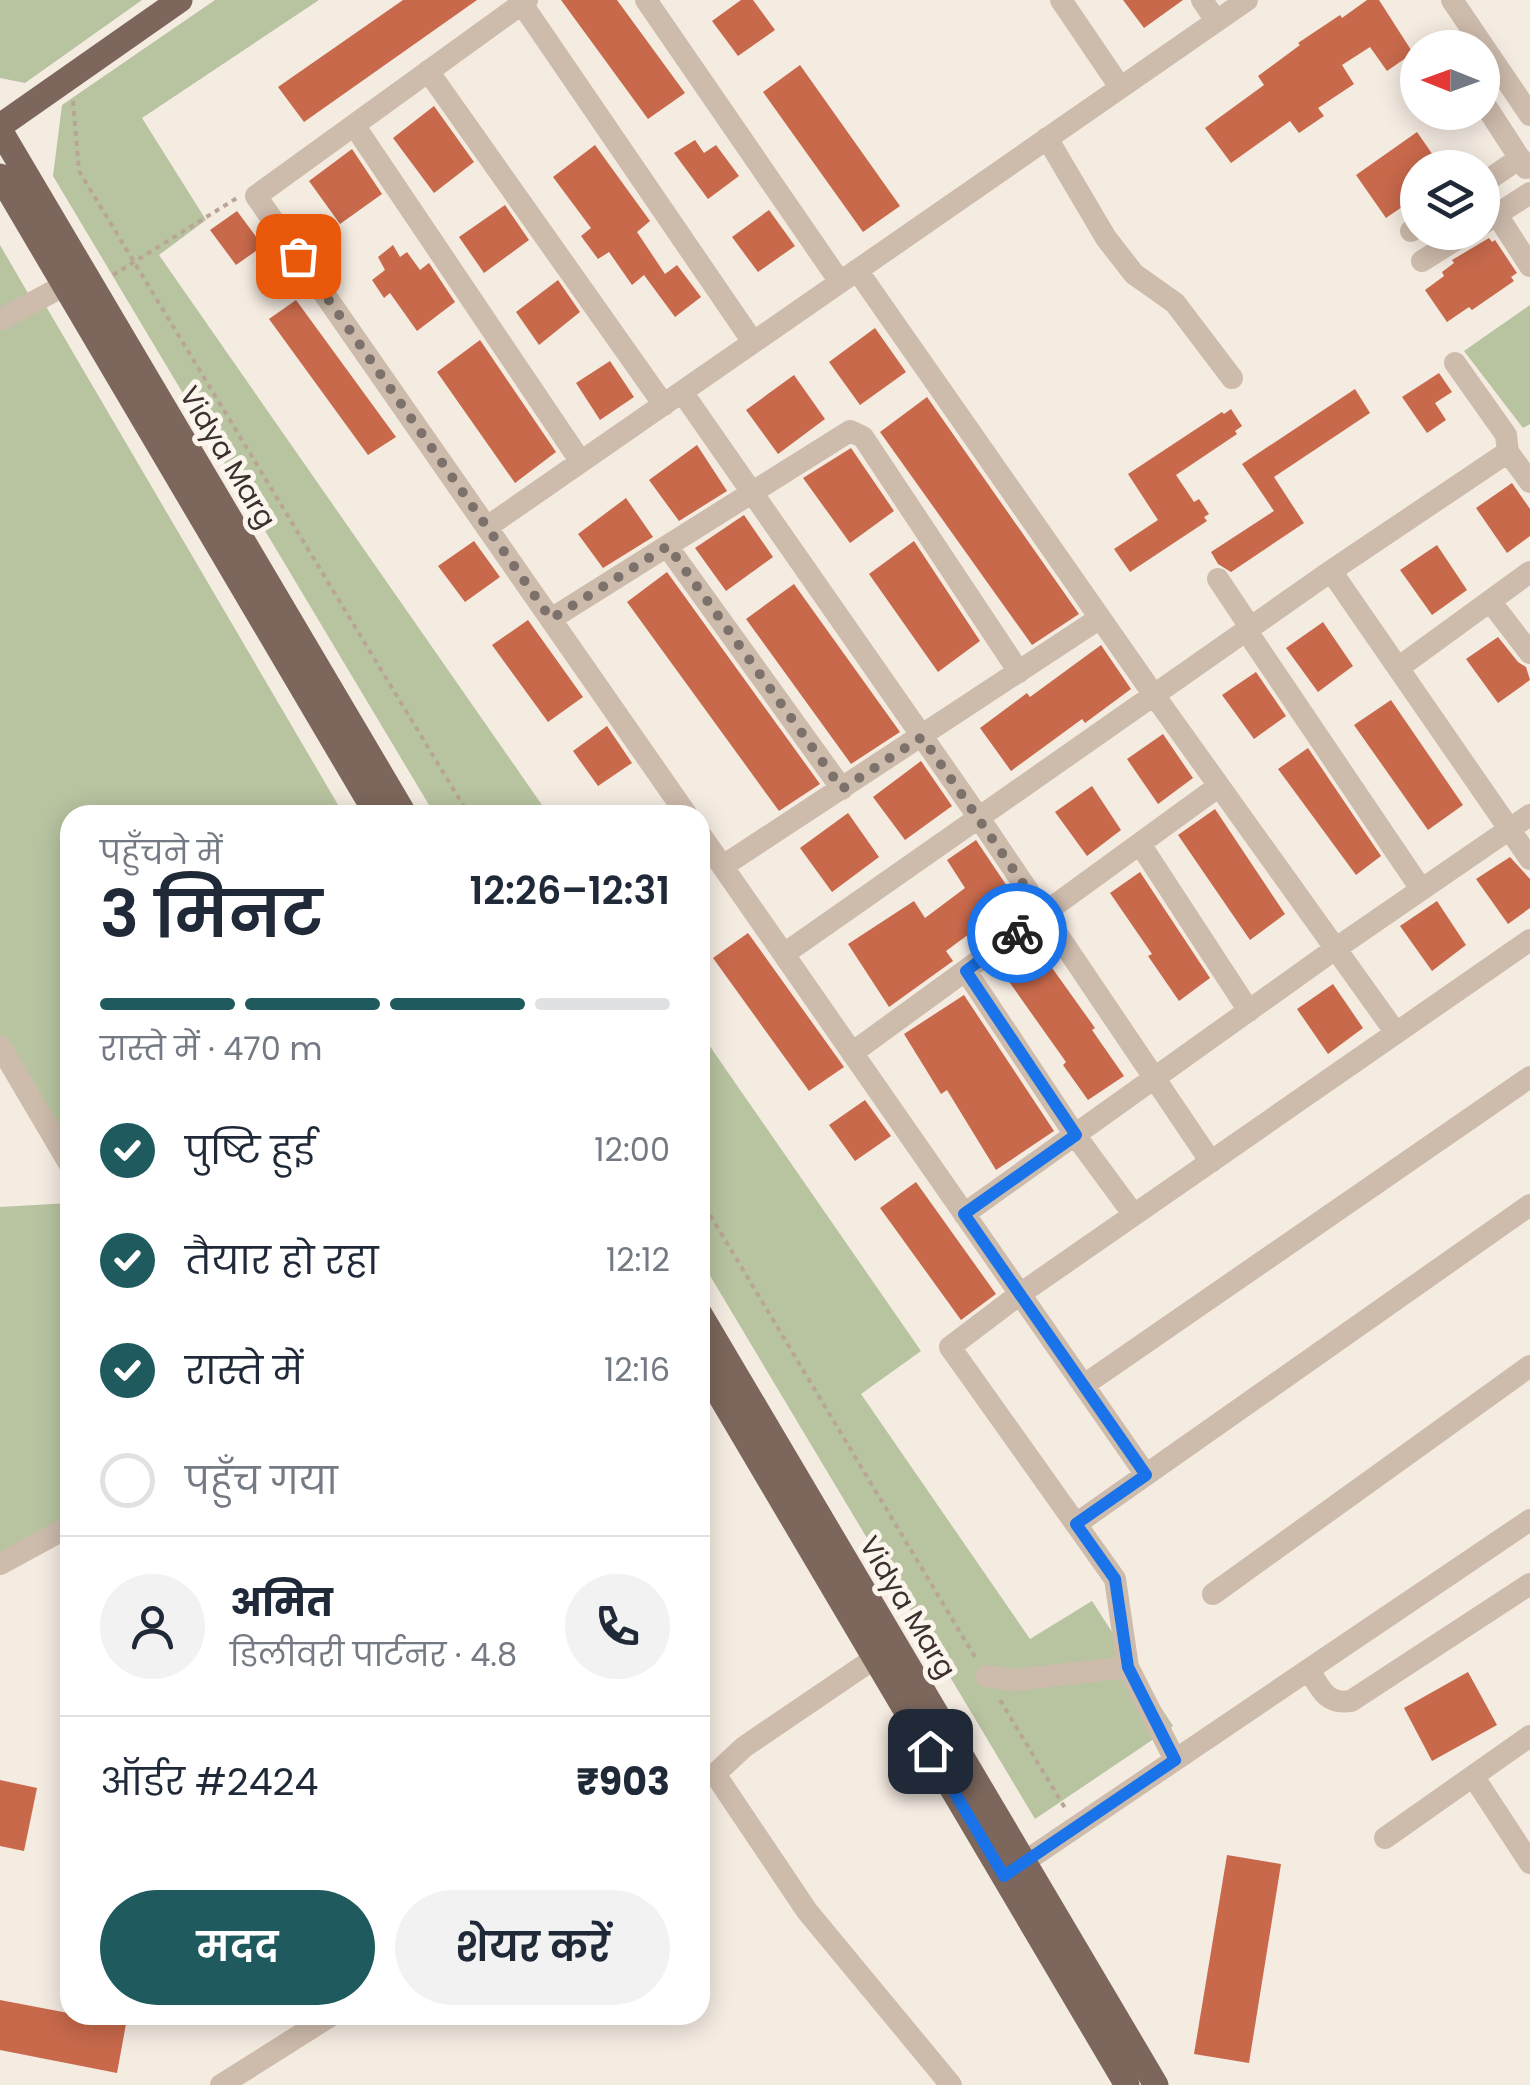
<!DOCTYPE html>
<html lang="hi">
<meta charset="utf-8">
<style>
body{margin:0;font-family:Poppins,"Noto Sans Devanagari",sans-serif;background:#f2f2f3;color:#1f2937;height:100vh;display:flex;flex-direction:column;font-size:38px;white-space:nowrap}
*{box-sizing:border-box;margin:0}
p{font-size:32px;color:#747a83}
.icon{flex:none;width:55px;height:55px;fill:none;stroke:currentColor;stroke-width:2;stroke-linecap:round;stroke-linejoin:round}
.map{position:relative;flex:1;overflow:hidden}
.drawer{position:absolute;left:60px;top:805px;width:650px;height:1220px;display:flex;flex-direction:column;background:#fff;border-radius:30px;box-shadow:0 5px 25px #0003}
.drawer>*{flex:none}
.needle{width:65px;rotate:271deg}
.buttons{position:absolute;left:1400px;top:30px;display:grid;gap:20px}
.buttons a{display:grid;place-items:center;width:100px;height:100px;border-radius:50%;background:#fff;box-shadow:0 5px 25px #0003;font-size:50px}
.pin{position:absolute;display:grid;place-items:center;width:85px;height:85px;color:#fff;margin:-42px;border-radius:20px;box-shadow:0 5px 15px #0006}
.courier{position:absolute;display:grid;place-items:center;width:100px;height:100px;margin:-50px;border:8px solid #1a73e8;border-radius:50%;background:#fff;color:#222;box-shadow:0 2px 12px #0007}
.summary em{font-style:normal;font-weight:600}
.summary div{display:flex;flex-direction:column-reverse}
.summary{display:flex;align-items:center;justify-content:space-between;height:170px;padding:0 40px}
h1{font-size:65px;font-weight:600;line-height:75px}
.bar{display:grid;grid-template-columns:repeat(4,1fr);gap:15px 10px;align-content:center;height:120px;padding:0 40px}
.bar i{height:12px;border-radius:8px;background:#e0e1e3}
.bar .selected{background:#1f5a5e}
.bar p{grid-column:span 4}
.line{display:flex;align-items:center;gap:25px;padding:0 40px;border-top:2px solid #e0e1e3}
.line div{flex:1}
.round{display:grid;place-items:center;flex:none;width:105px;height:105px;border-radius:52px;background:#f2f2f3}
ol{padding:0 40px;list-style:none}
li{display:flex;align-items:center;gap:30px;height:110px}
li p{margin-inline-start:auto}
li .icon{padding:10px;border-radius:50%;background:#1f5a5e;color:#fff;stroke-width:4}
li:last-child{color:#747a83}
li i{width:55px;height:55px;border:5px solid #e0e1e3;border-radius:50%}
.action{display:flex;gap:20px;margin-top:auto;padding:20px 40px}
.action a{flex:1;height:115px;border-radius:60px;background:#1f5a5e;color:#fff;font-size:40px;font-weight:600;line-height:115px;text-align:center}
.action a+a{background:#f2f2f3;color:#1f2937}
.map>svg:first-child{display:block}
.green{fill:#b8c4a0}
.building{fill:#c8694b}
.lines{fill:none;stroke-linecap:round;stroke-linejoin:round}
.path{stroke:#b9a596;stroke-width:4;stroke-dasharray:5 5;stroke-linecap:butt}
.minor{stroke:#cdbbac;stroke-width:22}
.major{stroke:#7d675c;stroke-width:25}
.done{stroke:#7c716b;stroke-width:10;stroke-dasharray:0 18}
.route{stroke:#1a73e8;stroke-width:12}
.labels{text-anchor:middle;stroke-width:10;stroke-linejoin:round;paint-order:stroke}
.street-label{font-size:28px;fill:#3b302b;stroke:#fbf5ee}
</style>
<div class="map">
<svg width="1530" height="2085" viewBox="0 0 1530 2085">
<rect width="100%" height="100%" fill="#f4ebe1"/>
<path class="green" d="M0,0h142l-117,83 -25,-5z
M215,0h104l-177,118 64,102 -47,35 390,560h-114l-382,-639 9,-71z
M0,245l32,55 -32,19z
M44,303l300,512h-274v346l-70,-120v-712z
M1530,305v119l-7,4 -59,-77z
M700,1032l221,319 -60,43 169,245 62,-38 81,125 -138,93 -335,-560z
M70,1203v320l-70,39v-355z"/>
<path class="building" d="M403,0h74l-173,122 -26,-35z
M561,0h56l68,93 -37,26z
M741,0h12l22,30 -37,26 -26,-35z
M1123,0h60l-39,28z
M1367,0h12l34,53 -26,18 -17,-24 -28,18 12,19 -36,24 6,8 -25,17 -9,-12 -59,42 -26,-35 59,-43 -6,-9 42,-31 -2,-2 42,-28 2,3z
M800,65l100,141 -37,26 -100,-140z
M434,106l40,56 -40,31 -41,-55z
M1417,132l25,36h-24v28l-32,22 -30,-43z
M695,140l9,13 12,-8 23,31 -31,23 -34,-46z
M595,145l55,76 -13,11 28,42 12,-9 24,32 -26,20 -31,-42 -12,10 -23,-33 -11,7 -17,-23 10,-8 -38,-51z
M352,149l30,45 -42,30 -31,-43z
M505,205l24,35 -45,33 -25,-36z
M769,210l26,36 -37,26 -26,-35z
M237,211l26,35 -27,19 -26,-35z
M1489,238l3,4 3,-2 22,33 -6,4 3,4 -42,29 -3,-3 -22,15 -22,-32 19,-14 -2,-4 12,-9 -2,-3z
M393,245l7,12 7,-5 13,18 9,-7 26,39 -38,29 -27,-38 -6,5 -12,-18 13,-10 -7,-13z
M558,280l22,32 -41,33 -23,-33z
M296,300l100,137 -28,18 -99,-136z
M875,328l31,44 -46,33 -31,-43z
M480,340l76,112 -41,31 -78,-111z
M610,361l24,36 -34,23 -24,-37z
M1439,373l13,19 -17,11 11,17 -19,13 -25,-36z
M794,375l31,44 -47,35 -32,-44z
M1355,389l15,24 -96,64 30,46 -73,49 -13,-8 -7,-12 63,-41 -32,-47z
M927,397l152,217 -47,31 -152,-213z
M1231,409l11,17 -7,5 2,3 -61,41 18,27 5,-3 10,15 -5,3 3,4 -77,51 -16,-23 44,-29 -30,-46 94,-62 2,2z
M697,445l30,46 -48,30 -30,-41z
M851,448l43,63 -44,32 -47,-65z
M1512,483l18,26v27l-23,17 -31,-45z
M626,498l27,39 -50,31 -25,-34z
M744,515l29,42 -47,34 -31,-43z
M474,541l26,36 -35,25 -27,-36z
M914,541l66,100 -42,31 -69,-98z
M1437,545l30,45 -35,25 -32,-45z
M667,572l153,212 -41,27 -152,-209z
M794,584l106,148 -49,32 -105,-145z
M528,620l55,77 -35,25 -56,-77z
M1323,622l30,44 -35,26 -32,-44z
M1498,637l20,25 8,5 4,13 -32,23 -32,-44z
M1101,645l30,44 -46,34 -3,-4 -71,52 -31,-43 47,-35 3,4z
M1256,672l30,44 -32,23 -32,-44z
M1391,700l72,105 -35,25 -74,-105z
M607,726l25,37 -34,23 -25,-35z
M1163,734l30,44 -35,26 -31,-45z
M1308,748l73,108 -25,19 -78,-106z
M921,761l31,45 -47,34 -32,-43z
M1092,786l29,44 -34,26 -32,-44z
M1215,809l70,105 -35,26 -72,-105z
M848,813l31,44 -47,35 -32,-44z
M976,840l47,70 -28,20 -7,-10 -42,31 7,10 -64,46 -41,-63 66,-43 11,17 40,-30 -18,-28z
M1510,857l20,22v29l-22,16 -32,-45z
M1140,872l70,106 -31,23 -31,-45 4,-2 -42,-61z
M1437,901l29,44 -34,26 -32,-45z
M748,933l96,134 -35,24 -96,-133z
M1035,944l60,84 -3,2 32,46 -36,24 -25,-35 3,-3 -66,-93z
M1333,984l30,44 -35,26 -31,-45z
M964,995l90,136 -58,39 -49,-80 -6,4 -37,-60z
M865,1100l26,36 -36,25 -26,-36z
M916,1182l80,112 -35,26 -81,-112z
M1468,1672l29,53 -65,36 -28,-53z
M0,1780l37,8 -13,63 -24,-5z
M1227,1855l54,9 -32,199 -55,-9z
M0,2000l126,24 -9,49 -117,-23z"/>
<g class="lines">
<path class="path" d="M73,101l6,70 390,644
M113,275l124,-77
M700,1198l275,459
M1000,1700l65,108"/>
<path class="minor" d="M527,0l-271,196 431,619
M646,0l194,282
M1061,0l59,87
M1202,0l14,21
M1452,0l78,115
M522,4l231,338
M428,71l236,334
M1482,100l44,68
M354,125l227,337
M1047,138l59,100 28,36 41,29 57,75
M1482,184l38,-26
M1497,215l33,51
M1482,224l48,-31
M1411,231l7,-4
M1422,261l46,-29
M857,270l297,425 242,338
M0,320l78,-42
M1455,363l51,72 2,17 22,30
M682,392l297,426 232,344
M487,527l760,-527
M667,546l175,243
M1331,571l199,288
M1218,579l32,48
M1490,601l40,52
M551,619l299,-188 13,6 156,235
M1246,630l175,259
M1398,668l132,-96
M700,834l446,641
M1140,844l109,167
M723,866l377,-248
M784,954l547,-383 177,-119
M966,971l109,164 59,80
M0,1046l70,119
M852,1053l367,-267
M964,1214l371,-265 195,-134
M1084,1385l446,-308
M1076,1524l454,-319
M0,1564l70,-38
M1213,1594l317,-228
M875,1658l-131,89 -29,27 92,137 144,174
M1309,1670c12,19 17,35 42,31l179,-117
M986,1676l29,4 113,-13
M1175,1760l-47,-93 -13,-88 -165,-232 70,-53 510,-354
M1473,1776l57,87
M1385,1838l145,-102
M1011,1871l519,-351
M221,2085l111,-70"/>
<path class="major" d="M0,126l180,-126
M0,130l405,685
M0,176l377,639
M700,1314l456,771
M700,1362l427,723"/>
</g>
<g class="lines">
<path class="done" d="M298,256l253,363 117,-73 174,243 80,-52 122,177 -27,19"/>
<path class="route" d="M930,1751l74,125 171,-116 -47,-93 -13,-88 -39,-55 70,-49 -182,-261 112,-79 -110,-164 51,-38"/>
</g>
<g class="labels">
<g class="street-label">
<text transform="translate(228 457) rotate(59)" y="10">Vidya Marg</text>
<text transform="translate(908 1607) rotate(59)" y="10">Vidya Marg</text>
</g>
</g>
</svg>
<div class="buttons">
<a><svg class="needle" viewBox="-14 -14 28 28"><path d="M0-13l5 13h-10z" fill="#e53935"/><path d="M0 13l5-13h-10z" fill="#747a83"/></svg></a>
<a><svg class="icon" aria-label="layers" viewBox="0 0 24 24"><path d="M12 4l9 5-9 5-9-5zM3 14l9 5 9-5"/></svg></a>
</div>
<div class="pin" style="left:298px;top:256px;background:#ea580c"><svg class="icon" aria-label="bag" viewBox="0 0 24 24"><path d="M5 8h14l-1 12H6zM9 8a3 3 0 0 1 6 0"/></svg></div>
<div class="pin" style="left:930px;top:1751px;background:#1f2937"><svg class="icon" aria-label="home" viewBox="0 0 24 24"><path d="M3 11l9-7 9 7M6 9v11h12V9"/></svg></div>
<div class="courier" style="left:1017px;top:933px"><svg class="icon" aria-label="bike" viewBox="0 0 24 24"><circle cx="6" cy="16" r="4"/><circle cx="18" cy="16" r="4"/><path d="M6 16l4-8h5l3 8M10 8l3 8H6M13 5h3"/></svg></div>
<section class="drawer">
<div class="summary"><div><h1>3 मिनट</h1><p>पहुँचने में</p></div><em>12:26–12:31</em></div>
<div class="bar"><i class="selected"></i><i class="selected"></i><i class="selected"></i><i></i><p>रास्ते में · 470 m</p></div>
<ol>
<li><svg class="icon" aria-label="check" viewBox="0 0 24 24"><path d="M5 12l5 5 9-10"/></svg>पुष्टि हुई<p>12:00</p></li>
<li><svg class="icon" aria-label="check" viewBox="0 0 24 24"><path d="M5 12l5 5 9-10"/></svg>तैयार हो रहा<p>12:12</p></li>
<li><svg class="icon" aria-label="check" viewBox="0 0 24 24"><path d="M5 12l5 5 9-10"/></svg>रास्ते में<p>12:16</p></li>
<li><i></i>पहुँच गया</li>
</ol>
<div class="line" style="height:180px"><a class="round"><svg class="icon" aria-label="person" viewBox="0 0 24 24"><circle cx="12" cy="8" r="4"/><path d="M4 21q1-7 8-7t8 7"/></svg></a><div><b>अमित</b><p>डिलीवरी पार्टनर · 4.8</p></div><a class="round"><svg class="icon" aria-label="phone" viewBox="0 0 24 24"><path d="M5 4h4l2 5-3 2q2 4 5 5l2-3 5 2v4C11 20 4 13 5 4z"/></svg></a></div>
<div class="line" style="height:130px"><div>ऑर्डर #2424</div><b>₹903</b></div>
<div class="action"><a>मदद</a><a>शेयर करें</a></div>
</section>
</div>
